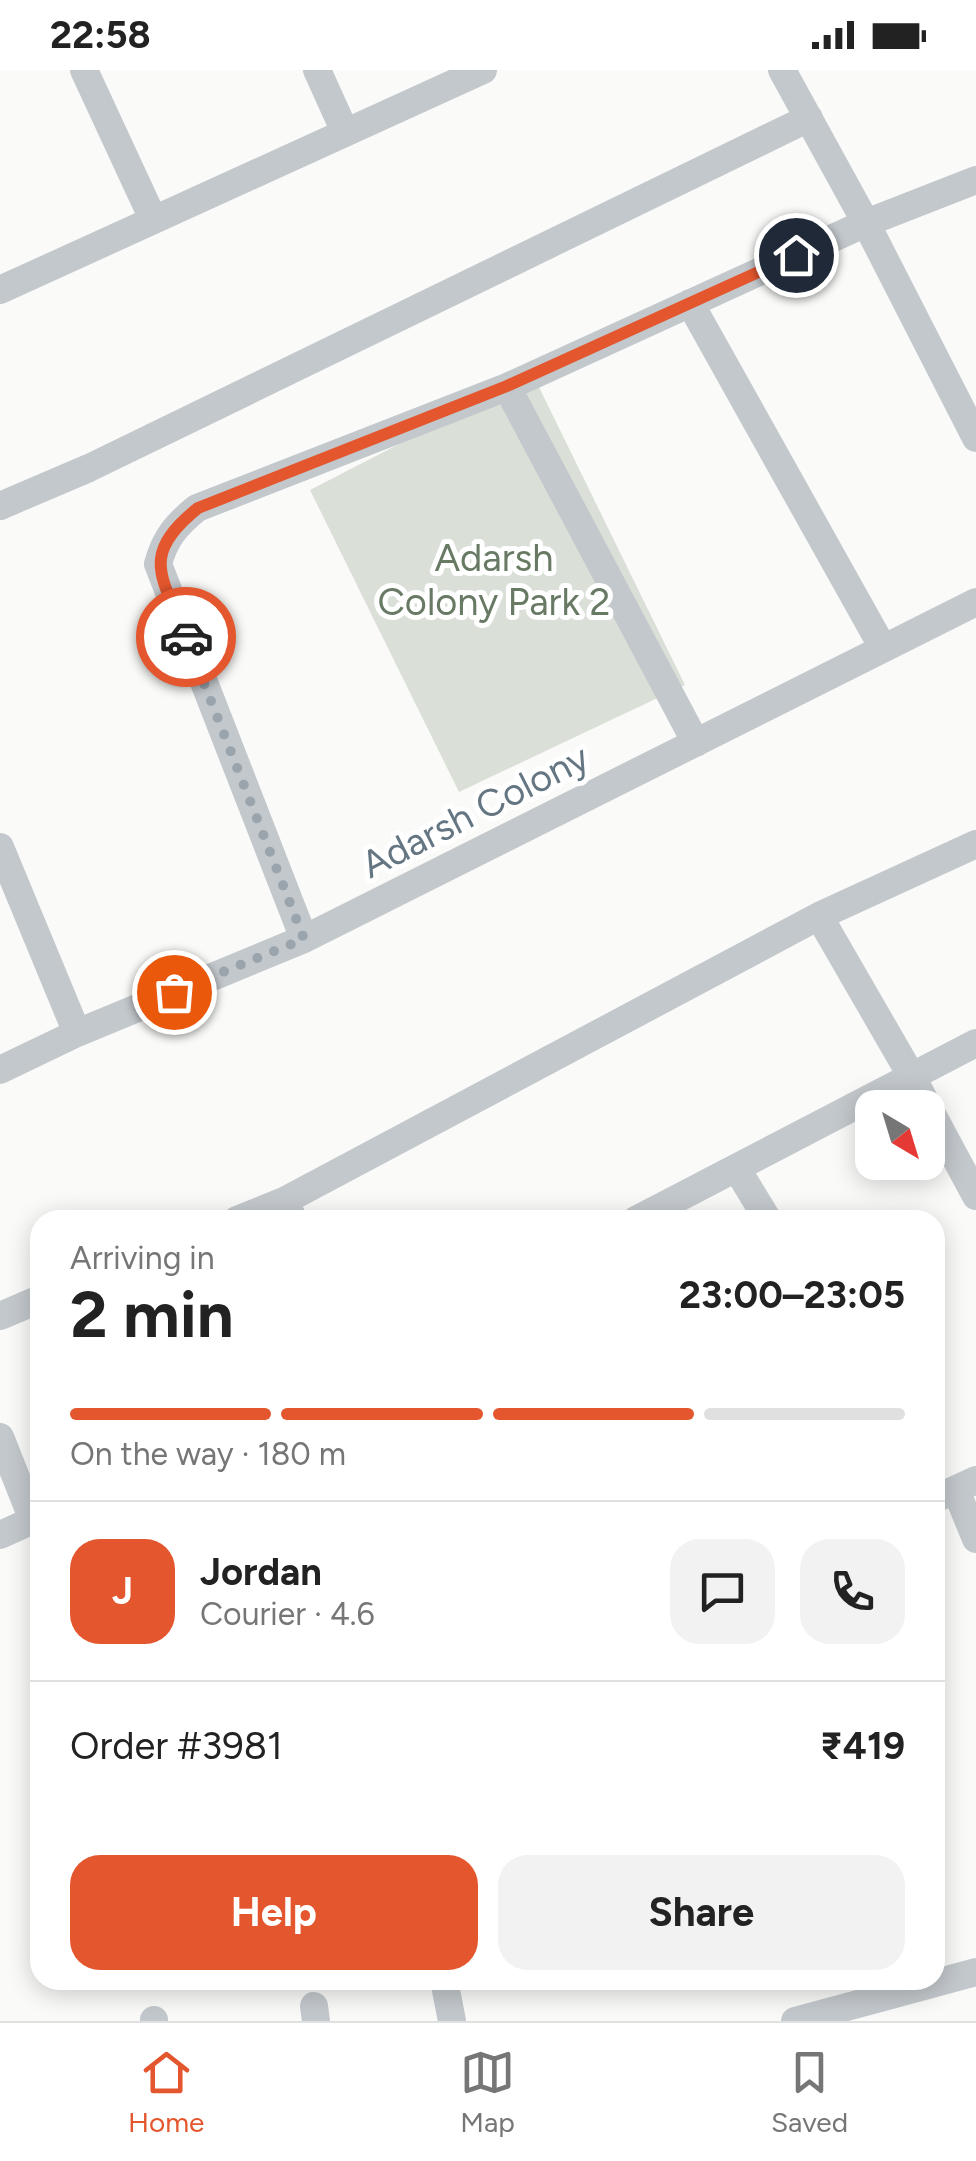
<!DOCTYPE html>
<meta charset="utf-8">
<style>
body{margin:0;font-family:Figtree,sans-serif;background:#f2f2f2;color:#222;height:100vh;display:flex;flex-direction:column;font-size:38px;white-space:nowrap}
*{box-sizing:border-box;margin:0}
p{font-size:32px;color:#767676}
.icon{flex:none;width:55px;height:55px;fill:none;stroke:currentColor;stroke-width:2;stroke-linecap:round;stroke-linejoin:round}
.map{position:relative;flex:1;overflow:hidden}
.side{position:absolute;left:30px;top:1140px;width:915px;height:780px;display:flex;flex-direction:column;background:#fff;border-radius:30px;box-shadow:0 5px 25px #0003}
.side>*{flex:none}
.needle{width:65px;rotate:142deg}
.fabs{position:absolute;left:855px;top:1020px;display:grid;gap:20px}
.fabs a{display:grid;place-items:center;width:90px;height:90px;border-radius:20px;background:#fff;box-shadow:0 5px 25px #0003;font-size:50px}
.pin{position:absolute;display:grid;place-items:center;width:85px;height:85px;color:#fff;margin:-42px;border:5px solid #fff;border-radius:50%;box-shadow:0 2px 10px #0007}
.courier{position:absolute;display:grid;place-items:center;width:100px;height:100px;margin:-50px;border:8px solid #e4572e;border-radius:50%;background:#fff;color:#222;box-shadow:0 2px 12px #0007}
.overview em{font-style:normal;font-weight:700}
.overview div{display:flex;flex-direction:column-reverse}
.overview{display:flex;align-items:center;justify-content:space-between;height:170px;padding:0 40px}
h1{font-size:65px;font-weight:700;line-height:75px}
.bar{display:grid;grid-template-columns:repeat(4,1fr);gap:15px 10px;align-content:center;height:120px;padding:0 40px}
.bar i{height:12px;border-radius:8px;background:#e0e0e0}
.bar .on{background:#e4572e}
.bar p{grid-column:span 4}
.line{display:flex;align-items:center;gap:25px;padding:0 40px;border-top:2px solid #e0e0e0}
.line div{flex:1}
.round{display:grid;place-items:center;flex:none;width:105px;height:105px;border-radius:30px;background:#f2f2f2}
.button{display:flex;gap:20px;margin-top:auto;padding:20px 40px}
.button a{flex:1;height:115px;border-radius:30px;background:#e4572e;color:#fff;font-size:40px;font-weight:700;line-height:115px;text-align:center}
.button a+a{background:#f2f2f2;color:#222}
.status{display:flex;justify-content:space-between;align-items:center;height:70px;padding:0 50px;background:#fff;direction:ltr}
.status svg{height:28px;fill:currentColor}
.dock{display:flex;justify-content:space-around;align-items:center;height:140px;border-top:2px solid #e0e0e0;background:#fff;font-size:28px;color:#767676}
.dock a{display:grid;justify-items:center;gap:5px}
.dock .on{color:#e4572e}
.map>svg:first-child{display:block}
.park{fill:#dadfd7}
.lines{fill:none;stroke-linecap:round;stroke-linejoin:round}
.street{stroke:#c3c8cc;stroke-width:28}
.done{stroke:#99a4ac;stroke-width:10;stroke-dasharray:0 18}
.route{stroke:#e4572e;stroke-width:12}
.labels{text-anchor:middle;stroke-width:10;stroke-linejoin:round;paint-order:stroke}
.park-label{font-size:38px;fill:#687a64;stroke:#fff}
.street-label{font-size:38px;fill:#657683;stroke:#fff}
</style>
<div class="status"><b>22:58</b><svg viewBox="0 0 49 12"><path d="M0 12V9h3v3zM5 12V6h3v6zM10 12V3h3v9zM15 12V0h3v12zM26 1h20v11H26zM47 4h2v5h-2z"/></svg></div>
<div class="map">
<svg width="976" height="1951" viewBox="0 0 976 1951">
<rect width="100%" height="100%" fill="#fafaf8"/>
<path class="park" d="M533,305l152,310 -226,107 -149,-302z"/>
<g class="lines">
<path class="street" d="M84,0l69,149
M317,0l28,62
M782,0l84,153 110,215
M0,220l483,-220
M690,233l193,345
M507,317l189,356
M0,436l89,-38 720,-350
M0,777l77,186
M819,846l93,161 64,119
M304,869l-146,-375c7,-26 18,-39 39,-56l310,-121 359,-164 110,-43
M0,1000l77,-37 227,-94 672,-337
M737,1099l31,51
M237,1150l47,-19
M294,1150l-10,-19 535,-285 157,-72
M636,1150l340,-177
M0,1246l40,-17
M0,1367l33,83
M956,1420l20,49
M935,1429l41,-19
M0,1465l40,-18
M444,1910l8,41
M314,1936l2,15
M154,1950v1
M795,1951l181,-49"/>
</g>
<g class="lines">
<path class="done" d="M174,922l130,-53 -118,-302"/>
<path class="route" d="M186,567c-23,-60 -48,-81 12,-129l309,-122 289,-131"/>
</g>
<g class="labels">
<g class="park-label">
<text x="494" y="501">Adarsh<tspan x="494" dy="44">Colony Park 2</tspan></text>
</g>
<g class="street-label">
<text transform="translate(475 741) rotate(-27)" y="13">Adarsh Colony</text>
</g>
</g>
</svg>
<div class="fabs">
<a><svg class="needle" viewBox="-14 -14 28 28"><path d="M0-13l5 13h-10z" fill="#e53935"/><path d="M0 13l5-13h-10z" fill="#767676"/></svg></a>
</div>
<div class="pin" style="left:174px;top:922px;background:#ea580c"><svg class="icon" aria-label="bag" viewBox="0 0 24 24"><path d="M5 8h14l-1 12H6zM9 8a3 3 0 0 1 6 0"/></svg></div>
<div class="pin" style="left:796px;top:185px;background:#1f2937"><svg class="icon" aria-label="home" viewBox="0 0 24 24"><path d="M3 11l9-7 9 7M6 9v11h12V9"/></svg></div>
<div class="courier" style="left:186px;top:567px"><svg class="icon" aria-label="car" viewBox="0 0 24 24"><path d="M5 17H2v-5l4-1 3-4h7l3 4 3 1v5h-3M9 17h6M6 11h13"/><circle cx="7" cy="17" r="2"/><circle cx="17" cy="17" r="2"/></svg></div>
<section class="side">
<div class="overview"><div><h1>2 min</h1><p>Arriving in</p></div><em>23:00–23:05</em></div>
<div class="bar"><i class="on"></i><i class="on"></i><i class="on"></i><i></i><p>On the way · 180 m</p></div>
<div class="line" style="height:180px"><b class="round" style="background:#e4572e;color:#fff">J</b><div><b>Jordan</b><p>Courier · 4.6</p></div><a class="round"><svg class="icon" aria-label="chat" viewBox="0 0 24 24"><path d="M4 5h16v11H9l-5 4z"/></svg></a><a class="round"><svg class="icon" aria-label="phone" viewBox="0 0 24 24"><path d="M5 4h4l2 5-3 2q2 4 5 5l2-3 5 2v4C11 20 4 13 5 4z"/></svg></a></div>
<div class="line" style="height:130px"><div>Order #3981</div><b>₹419</b></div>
<div class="button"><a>Help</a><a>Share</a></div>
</section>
</div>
<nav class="dock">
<a class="on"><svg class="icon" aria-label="home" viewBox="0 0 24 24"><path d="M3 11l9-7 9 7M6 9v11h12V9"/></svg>Home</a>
<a><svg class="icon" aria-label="map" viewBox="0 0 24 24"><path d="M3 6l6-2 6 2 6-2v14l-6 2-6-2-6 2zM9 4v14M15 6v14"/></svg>Map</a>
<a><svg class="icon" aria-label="saved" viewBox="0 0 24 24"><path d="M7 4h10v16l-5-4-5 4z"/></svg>Saved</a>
</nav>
